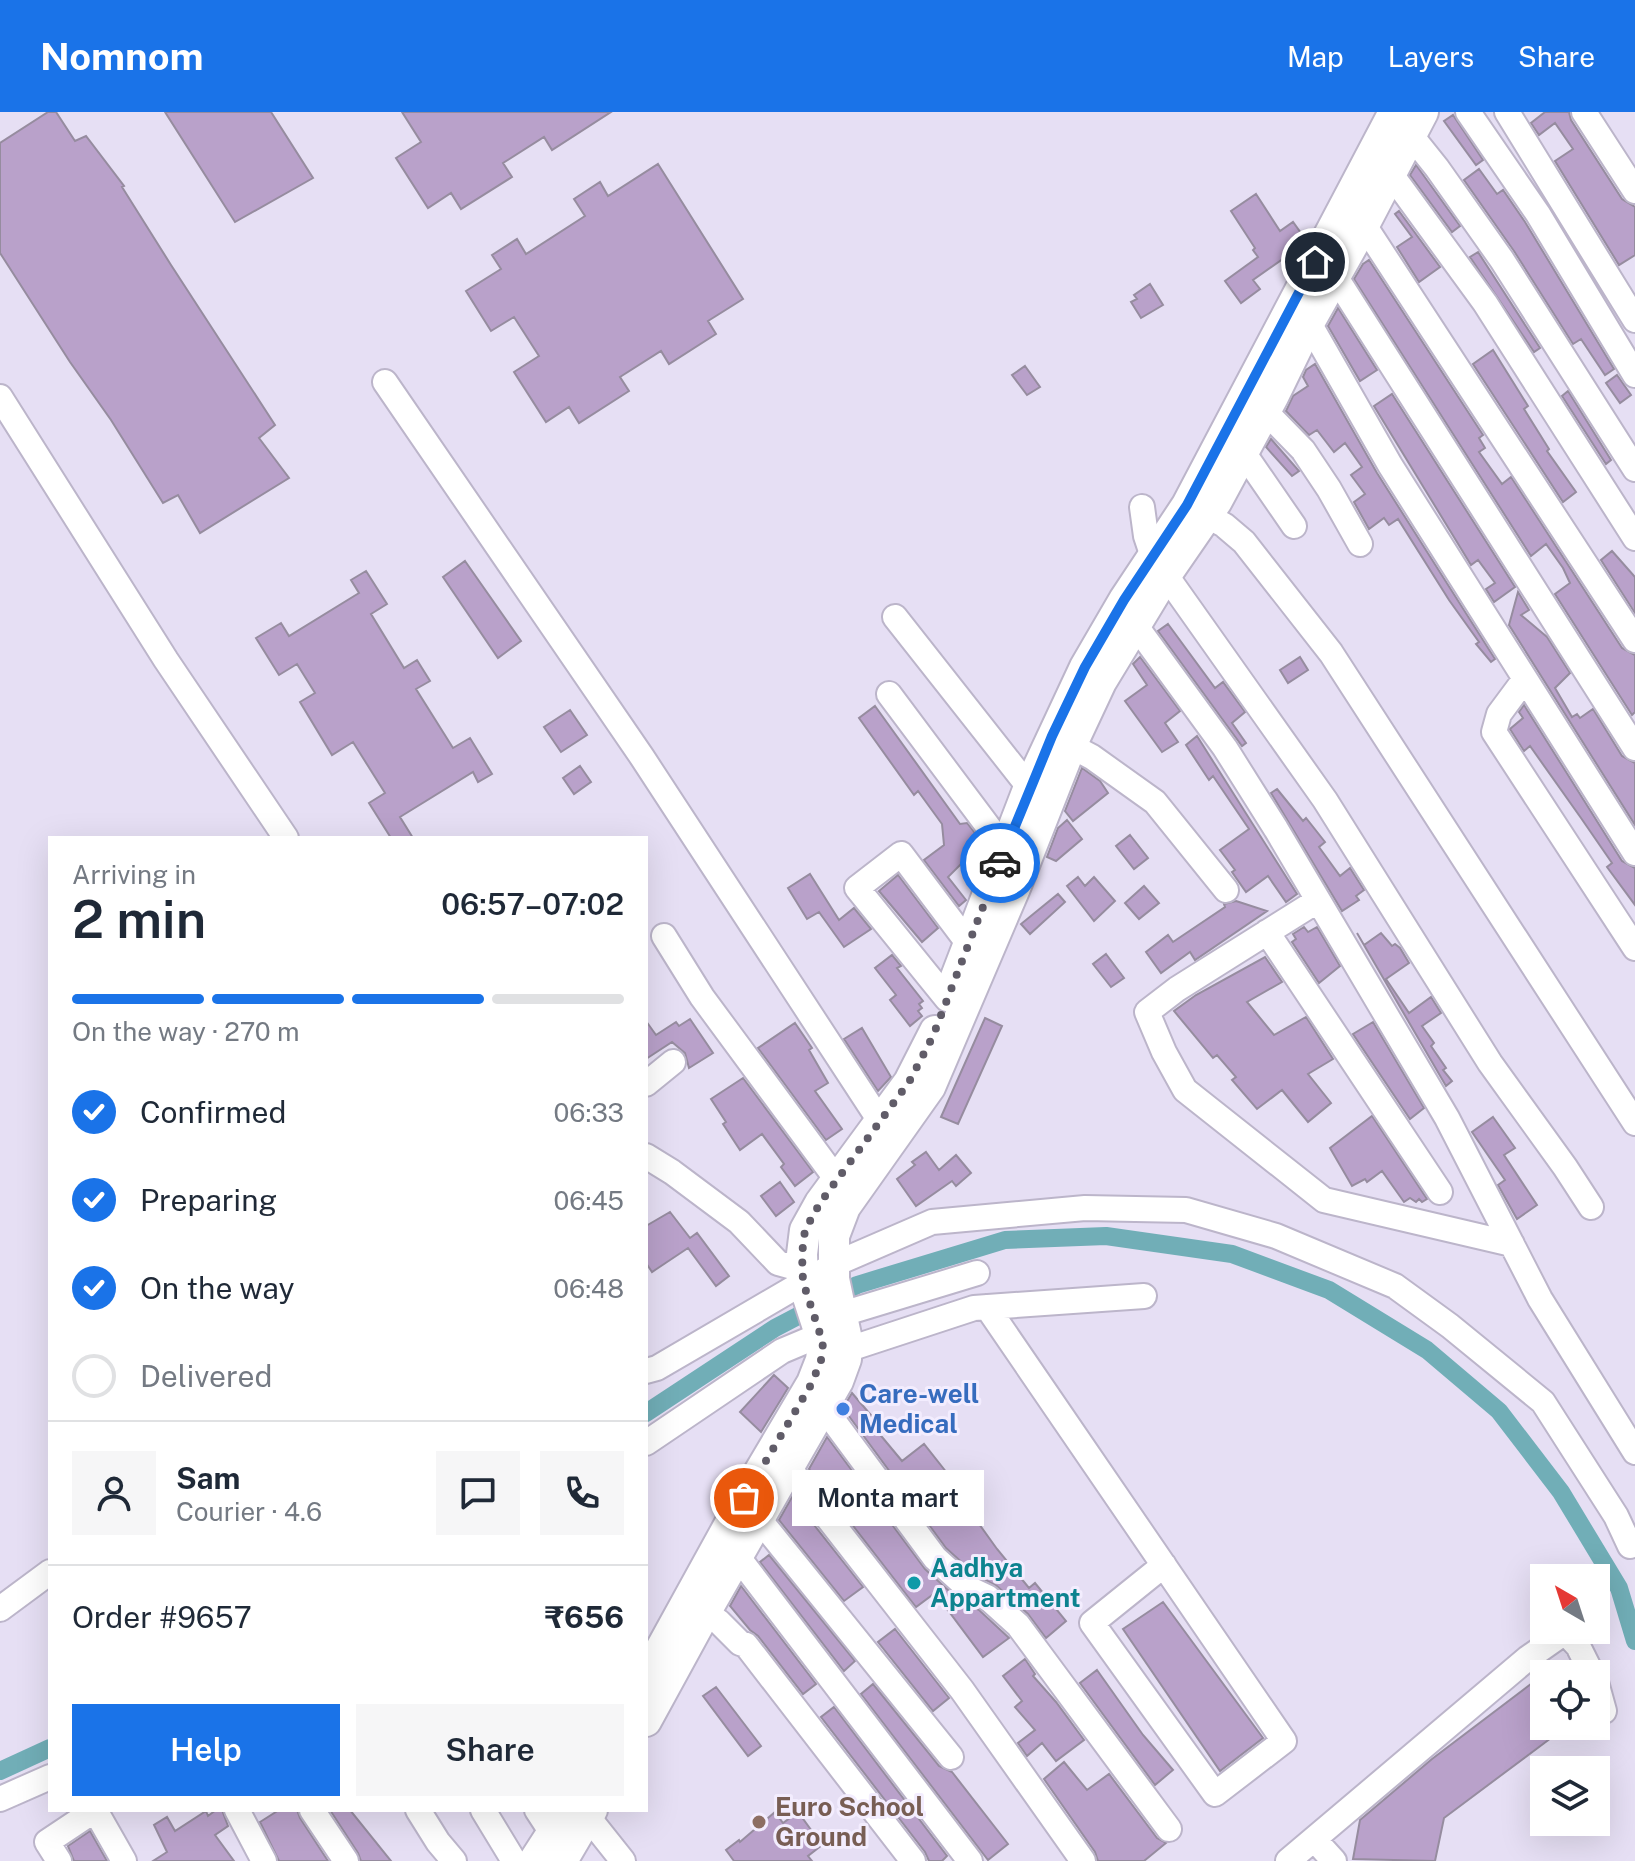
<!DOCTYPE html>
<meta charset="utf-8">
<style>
body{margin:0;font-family:"Public Sans",sans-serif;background:#f6f6f7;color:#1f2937;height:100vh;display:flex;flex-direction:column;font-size:30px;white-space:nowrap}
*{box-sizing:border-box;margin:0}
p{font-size:26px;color:#747a83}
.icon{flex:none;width:44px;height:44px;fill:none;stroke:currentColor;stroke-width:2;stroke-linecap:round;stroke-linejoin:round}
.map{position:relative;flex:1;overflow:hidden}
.drawer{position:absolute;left:48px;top:724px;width:600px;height:976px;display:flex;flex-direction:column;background:#fff;border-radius:0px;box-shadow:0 8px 32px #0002}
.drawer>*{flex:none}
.needle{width:52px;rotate:321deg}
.tools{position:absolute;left:1530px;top:1452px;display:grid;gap:16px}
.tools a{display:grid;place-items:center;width:80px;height:80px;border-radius:0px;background:#fff;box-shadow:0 8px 32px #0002;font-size:40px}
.pin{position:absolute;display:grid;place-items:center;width:68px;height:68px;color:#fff;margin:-34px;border:4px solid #fff;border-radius:50%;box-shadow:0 2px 8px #0007}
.courier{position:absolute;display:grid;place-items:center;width:80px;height:80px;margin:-40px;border:6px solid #1a73e8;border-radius:50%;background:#fff;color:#222;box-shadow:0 2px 10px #0007}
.bubble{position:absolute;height:56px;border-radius:0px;background:#fff;box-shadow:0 8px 32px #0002;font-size:26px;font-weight:600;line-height:56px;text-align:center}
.headline em{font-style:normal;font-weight:600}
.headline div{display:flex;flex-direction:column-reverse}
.headline{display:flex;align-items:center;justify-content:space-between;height:136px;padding:0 24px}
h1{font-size:52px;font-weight:600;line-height:60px}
.bar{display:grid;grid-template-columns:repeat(4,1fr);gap:12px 8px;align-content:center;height:96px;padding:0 24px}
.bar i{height:10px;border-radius:6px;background:#e0e1e3}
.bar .selected{background:#1a73e8}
.bar p{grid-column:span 4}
.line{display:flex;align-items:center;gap:20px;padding:0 24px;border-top:2px solid #e0e1e3}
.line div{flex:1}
.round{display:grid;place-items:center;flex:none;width:84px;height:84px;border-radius:0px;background:#f6f6f7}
ol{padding:0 24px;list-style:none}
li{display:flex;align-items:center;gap:24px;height:88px}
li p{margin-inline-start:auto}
li .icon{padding:8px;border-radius:50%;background:#1a73e8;color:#fff;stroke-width:4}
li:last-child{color:#747a83}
li i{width:44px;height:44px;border:4px solid #e0e1e3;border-radius:50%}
.button{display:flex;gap:16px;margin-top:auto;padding:16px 24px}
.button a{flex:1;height:92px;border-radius:0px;background:#1a73e8;color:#fff;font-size:32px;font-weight:600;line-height:92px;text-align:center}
.button a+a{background:#f6f6f7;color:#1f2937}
header{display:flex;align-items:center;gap:48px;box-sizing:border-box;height:112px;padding:0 40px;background:#1a73e8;color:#fff}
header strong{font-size:38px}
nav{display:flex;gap:44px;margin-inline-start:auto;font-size:28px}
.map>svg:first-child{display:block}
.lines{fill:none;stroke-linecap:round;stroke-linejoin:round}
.canal{stroke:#71aeb7;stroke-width:18}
.building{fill:#b9a1ca;stroke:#968c9f;stroke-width:2}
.minor-casing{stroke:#bcb5ca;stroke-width:28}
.major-casing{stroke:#bcb5ca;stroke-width:34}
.minor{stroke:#fff;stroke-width:24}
.major{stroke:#fff;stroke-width:30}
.done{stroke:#605c68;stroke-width:8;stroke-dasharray:0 14.4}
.route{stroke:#1a73e8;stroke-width:10}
.shop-dot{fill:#3f7fe0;stroke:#f3edfe;stroke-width:3}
.culture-dot{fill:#0f9aa8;stroke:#f3edfe;stroke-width:3}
.education-dot{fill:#8d6e63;stroke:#f3edfe;stroke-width:3}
.labels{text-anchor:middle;stroke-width:6;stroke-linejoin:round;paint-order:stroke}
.shop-label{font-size:26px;font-weight:bold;fill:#366cbe;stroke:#f3edfe;text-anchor:start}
.culture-label{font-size:26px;font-weight:bold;fill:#0d838f;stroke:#f3edfe;text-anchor:start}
.education-label{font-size:26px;font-weight:bold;fill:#785e54;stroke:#f3edfe;text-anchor:start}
</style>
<header>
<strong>Nomnom</strong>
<nav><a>Map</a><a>Layers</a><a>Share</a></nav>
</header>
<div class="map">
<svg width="1635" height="1749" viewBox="0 0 1635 1749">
<rect width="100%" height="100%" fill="#e6dff4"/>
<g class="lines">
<path class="canal" d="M646,1301l129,-85 82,-43 148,-45 101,-4 126,18 97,36 98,60 72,61 62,81 58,96 16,53
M0,1659l50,-23"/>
</g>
<path class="building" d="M48,0h8l19,29 11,-5 38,50 -2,1 49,78 104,160 -16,13 30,40 -89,55 -22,-38 -15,8 -52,-83 -41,-58 -70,-109v-110z
M165,0h106l42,66 -78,44z
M402,0h209l-59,38 -8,-13 -41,26 9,14 -51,32 -10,-16 -23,15 -32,-50 25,-16z
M1545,0h24l2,8 51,79 13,8v48l-16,10 -64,-104 18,-12 -18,-26 -16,12 -8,-12z
M1453,3l30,45 -7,5 -32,-44z
M658,52l85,135 -35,22 8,13 -47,30 -8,-13 -41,26 9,14 -50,32 -10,-16 -23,15 -32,-50 25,-16 -25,-39 -23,14 -25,-40 35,-22 -9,-14 25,-16 9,15 59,-38 -11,-17 26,-17 8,14z
M1416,53l44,61 -8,6 -42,-57z
M1479,57l18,25 6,-4 22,32 89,147 -9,6 -24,-36 -8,5 -59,-93 -50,-71z
M1256,82l24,37 13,-9 13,18 -2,4 -51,36 7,9 -19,14 -16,-22 33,-24 -5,-7 2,-2 -24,-37z
M1399,99l41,56 -21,15 -22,-35 15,-10 -17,-23z
M1478,140l62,96 -6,4 -64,-95z
M1369,148l114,175 -4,3 6,10 -6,4 23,32 9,-7 111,171 13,7v57l-3,3 -77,-121 15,-11 -7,-15 -17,-24 -15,12 -177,-277 9,-15z
M1150,172l13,21 -22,13 -10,-16 6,-3 -3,-4z
M1338,196l39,62 -17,11 -32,-55z
M1493,238l35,56 -4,3 25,40 -2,2 29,41 -13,10 -90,-138z
M1315,252l62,109 118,186 -4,3 -15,-18 3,-2 -30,-42 -51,-81 -9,6 -5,-7 -15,11 -15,-27 11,-8 -14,-19 11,-8 -17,-24 -11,9 -17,-22 -8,5 -23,-24 7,-15 15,-10 -5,-9 3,-7z
M1025,254l15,21 -13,8 -15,-20z
M1617,263l14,20 -11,8 -14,-20z
M1568,279l43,69 -5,4 -44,-68z
M1392,282l123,193 -21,15 -8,-13 9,-6 -17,-23 -7,5 -97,-159z
M1271,327l28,32 -7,5 -26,-29z
M1612,439l23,26v36l-34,-53z
M465,449l56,80 -23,17 -55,-81z
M366,459l21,33 -16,10 33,54 13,-8 13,21 -14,8 37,59 17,-10 22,36 -14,8 -5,-10 -73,45 13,21h-22l-22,-35 16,-10 -32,-51 -21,13 -32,-53 15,-9 -18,-29 -18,11 -23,-37 25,-15 8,13 70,-43 -8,-13z
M1518,480l11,18 -8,5 26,22 23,36 -15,15 17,29 5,-3 3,4 13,-9 29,47 13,7v62l-126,-200z
M1168,512l47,64 8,-6 22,30 -13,11 14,20 -4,3 -84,-115z
M1140,545l40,54 -15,12 13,19 -16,10 -37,-51 22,-16 -14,-21z
M1300,545l8,13 -20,13 -8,-13z
M1524,593l98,156 13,7v37l-28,-38 5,-4 -31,-45 -51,-72 -6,5 -14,-22 13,-11 -4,-6z
M875,594l85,118 7,-1 11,14 2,18 6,-6 -8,19 -10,-11 -20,20 18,23 -7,6 -35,-46 20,-15 -2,-21 -24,-33 -4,4 -55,-77z
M570,598l17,25 -26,17 -17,-25z
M1197,624l100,158 -11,8 -18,-26 -22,16 -14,-20 3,-2 -15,-20 29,-21 -36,-53 -4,4 -23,-35z
M580,654l11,16 -17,12 -11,-16z
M1082,656l18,13 8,12 -35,28 -8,-10z
M1277,677l26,32 3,-3 19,24 -6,5 21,29 10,-8 14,22 -8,6 3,4 -17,11 -71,-118z
M1067,708l15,19 -26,22 -9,-4 11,-29z
M1130,723l18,23 -14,11 -18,-23z
M810,762l29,46 15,-12 17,21 -27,18 -25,-35 -12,7 -19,-31z
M898,763l40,53 -16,14 -43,-51z
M1078,765l7,9 9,-9 21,24 -21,20 -27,-35z
M1144,774l15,17 -20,16 -14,-16z
M1058,782l7,8 -35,32 -9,-10z
M1236,789l31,10 -72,49 -5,-8 -29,21 -15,-21 22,-17 5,7 52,-35 -1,-3z
M1304,815l4,5 9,-5 23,39 -21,17 -27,-41 4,-3 -3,-5z
M1357,821l7,12 17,-12 11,13 3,-2 5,4 9,15 -23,16 23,34 22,-16 10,16 -19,13 12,17 -3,3 15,22 -3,2 9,11 -6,5z
M1106,842l18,24 -13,9 -18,-23z
M892,843l9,11 -4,2 26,33 -4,3 3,4 -4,3 4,5 -12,10 -20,-26 6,-5 -21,-27z
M1265,845l17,25 -35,20 27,33 32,-18 27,42 -25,15 23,29 -23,19 -26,-32 -25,19 -25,-29 4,-3 -19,-22 -4,3 -39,-47 22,-16z
M985,906l17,8 -44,98 -17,-7z
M690,907l23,34 -24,15 -4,-15 -13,-11 -26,17v-38l10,14 20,-13 3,4z
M1373,910l51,86 -14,11 -57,-85z
M795,911l17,25 -3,2 19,33 -13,8 27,38 -16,11 -68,-92z
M862,916l29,49 -13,14 -34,-52z
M743,966l70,94 -18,14 -14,-19 3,-3 -22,-30 -22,16 -17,-26 3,-2 -15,-23z
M1372,1004l55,83 -5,3 -3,-3 -3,3 -6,-4 -6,4 -22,-31 -15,11 -2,-3 -13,7 -22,-38z
M1493,1005l22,31 -11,7 33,50 -20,14 -19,-34 7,-5 -33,-48z
M926,1040l13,18 17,-15 15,18 -15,13 -4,-5 -36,25 -19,-27 18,-14 -3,-3z
M780,1070l14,20 -18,14 -15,-20z
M670,1100l20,26 7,-5 32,43 -13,10 -28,-38 -36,24 -6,-9v-37z
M774,1263l14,13 -27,44 -21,-20z
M852,1281l24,28 -4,4 30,36 22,-17 23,29 -4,3 28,32 -2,2 28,39 32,39 6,-5 31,38 -20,17 -18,-24 -31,-28 -21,-11 -30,-27 -103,-140z
M827,1325l98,132 33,30 21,11 30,28 -26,19 -48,-64 -19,14 -107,-138z
M792,1385l71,90 -19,14 -65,-81z
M769,1443l86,106 -11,10 -84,-109z
M741,1474l75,98 -13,10 -45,-58 -8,-6 -20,-24z
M1163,1490l100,136 -43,33 -97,-142z
M895,1517l54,69 -16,13 -55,-69z
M1025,1547l10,15 -2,2 23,26 28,38 -28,21 -14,-18 -15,13 -9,-13 17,-13 -20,-23 7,-6 -19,-25z
M1097,1558l46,65 30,35 -18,15 -75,-102z
M1544,1562v52h23l-123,92 -9,43 -82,-2 7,-39 72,-61z
M873,1572l66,82 13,6 56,72 -20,16 -127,-166z
M716,1575l45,59 -13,10 -45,-60z
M834,1595l113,149 -5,5h-13l-4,-9 -104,-135z
M1064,1650l23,28 22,-16 48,64 9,5 -22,18h-46l-3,-9 -51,-73z
M216,1698h6l6,16 -13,9 19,26h-81l14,-9 -13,-27 13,-8 8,14 31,-20 2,5z
M279,1698h18l3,8 28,43h-49l-19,-39z
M330,1698h20l41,51h-30l-3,-8z
M775,1700l8,11 15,-11 24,33 -14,11 4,5h-78l-8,-11 13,-10 1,2z
M90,1719l17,30h-33l-6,-15z"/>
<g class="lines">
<g class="minor-casing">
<path id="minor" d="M1468,0l70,102 97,161
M1507,0l128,208
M1584,0l51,79
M1401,11l36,45 65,92 133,209
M1391,62l94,129 150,235
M1364,113l271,415
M1335,164l300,472
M1309,211l81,142 245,388
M385,270l257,375 238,364 12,11
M0,285l166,263 120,178
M1265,299l38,39 26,39 31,55
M1243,340l51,74
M1142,395l4,29 7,21 172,243 165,263 75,104 26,40
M1194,397l30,16 20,17 87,111 304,470
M895,505l134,170 14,10
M1136,514l89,122 51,81 171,289 93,181 95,153
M1525,567l-26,35 -5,18 141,216
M889,582l116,155 11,11
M1071,634l21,11 63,45 71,88
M1317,789l-140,88 -30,23 17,40 21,38 139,110 188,44
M1267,820l173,260
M664,824l38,61 135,183
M947,887l-90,-111 44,-34 67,89
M646,972l27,-22
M646,1044l26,16 67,50 39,41 25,7
M987,1195l297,434 -69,53 -123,-171 72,-58
M842,1202l135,-41
M846,1238l128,-42 170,-12
M646,1259l11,-3 178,-104 97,-42 153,-14 101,2 90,26 119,50 55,40 93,76 73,114 14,30
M824,1296l111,150 33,30 19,9 31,28 151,204
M646,1331l136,-92 38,-16
M789,1356l173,222 121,171
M759,1407l192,238
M738,1445l232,304
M693,1491l26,19 21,21 6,2 167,216
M0,1497l50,-37
M1596,1570l8,29
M0,1687l50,-22
M237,1698l27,51
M312,1698l34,51
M418,1698l20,32 16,19
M483,1698l31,51
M537,1698l15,23
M588,1705l35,44
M1314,1727l20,22
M59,1749l-12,-19 48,-32 29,51
M1288,1749l240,-203 37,-26 13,14 14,28"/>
</g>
<g class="major-casing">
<path id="major" d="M951,878l78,-203 56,-120 39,-67 63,-95 207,-393
M646,1564l98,-178 68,-115 9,-23 2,-17 -20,-61 -1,-28 3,-24 15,-27 89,-121 26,-51
M646,1609l59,-108 133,-232 8,-22 1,-19 -13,-61v-43l11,-29 85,-120 85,-199 56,-142 30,-64 65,-107 51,-74 56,-104 36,-74 55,-98 59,-113
M534,1749l33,-51
M562,1749l30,-51"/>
</g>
<use href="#minor" class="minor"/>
<use href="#major" class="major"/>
</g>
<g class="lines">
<path class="done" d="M744,1386l68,-115 9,-23 2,-17 -20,-61 -1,-28 3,-24 15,-27 89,-121 24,-46 67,-173"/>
<path class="route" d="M1000,751l52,-127 33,-69 39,-67 63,-95 128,-243"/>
</g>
<circle class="shop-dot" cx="843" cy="1297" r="8"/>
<circle class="culture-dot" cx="914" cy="1471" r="8"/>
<circle class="education-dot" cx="759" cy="1710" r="8"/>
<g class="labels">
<g class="shop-label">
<text x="859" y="1291">Care-well<tspan x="859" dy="30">Medical</tspan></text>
</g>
<g class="culture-label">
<text x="930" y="1465">Aadhya<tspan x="930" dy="30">Appartment</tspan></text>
</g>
<g class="education-label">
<text x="775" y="1704">Euro School<tspan x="775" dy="30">Ground</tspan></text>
</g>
</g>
</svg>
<div class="tools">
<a><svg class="needle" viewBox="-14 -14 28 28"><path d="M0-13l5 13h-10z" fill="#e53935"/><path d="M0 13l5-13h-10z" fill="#747a83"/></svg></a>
<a><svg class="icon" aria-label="locate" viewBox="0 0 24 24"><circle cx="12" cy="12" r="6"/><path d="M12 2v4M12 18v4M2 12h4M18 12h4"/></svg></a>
<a><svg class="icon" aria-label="layers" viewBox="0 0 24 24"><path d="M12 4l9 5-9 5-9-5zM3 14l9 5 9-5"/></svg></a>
</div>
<div class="pin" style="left:744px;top:1386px;background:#ea580c"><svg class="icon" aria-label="bag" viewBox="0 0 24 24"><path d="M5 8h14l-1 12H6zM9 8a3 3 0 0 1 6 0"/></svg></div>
<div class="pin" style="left:1315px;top:150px;background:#1f2937"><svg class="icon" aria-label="home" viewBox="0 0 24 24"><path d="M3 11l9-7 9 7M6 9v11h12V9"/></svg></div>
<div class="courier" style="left:1000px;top:751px"><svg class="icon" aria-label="car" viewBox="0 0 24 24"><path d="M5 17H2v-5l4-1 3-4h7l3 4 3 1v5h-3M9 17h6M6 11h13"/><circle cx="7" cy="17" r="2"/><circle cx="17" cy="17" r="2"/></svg></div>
<div class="bubble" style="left:792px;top:1358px;width:192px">Monta mart</div>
<section class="drawer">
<div class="headline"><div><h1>2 min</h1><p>Arriving in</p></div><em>06:57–07:02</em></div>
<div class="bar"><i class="selected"></i><i class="selected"></i><i class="selected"></i><i></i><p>On the way · 270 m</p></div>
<ol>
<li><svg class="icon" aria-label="check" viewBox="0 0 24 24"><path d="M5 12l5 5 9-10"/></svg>Confirmed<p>06:33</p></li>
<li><svg class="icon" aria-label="check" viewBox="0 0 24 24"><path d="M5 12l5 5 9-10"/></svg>Preparing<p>06:45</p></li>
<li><svg class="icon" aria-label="check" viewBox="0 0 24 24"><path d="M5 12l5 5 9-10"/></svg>On the way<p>06:48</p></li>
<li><i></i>Delivered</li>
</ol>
<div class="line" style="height:144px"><a class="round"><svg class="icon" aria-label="person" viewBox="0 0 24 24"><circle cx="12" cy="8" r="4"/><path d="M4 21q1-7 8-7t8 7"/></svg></a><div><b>Sam</b><p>Courier · 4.6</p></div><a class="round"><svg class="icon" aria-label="chat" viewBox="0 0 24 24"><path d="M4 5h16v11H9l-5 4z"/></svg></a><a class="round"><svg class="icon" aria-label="phone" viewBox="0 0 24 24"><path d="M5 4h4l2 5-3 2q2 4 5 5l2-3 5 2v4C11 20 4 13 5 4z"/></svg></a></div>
<div class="line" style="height:104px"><div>Order #9657</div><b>₹656</b></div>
<div class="button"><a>Help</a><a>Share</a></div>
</section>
</div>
